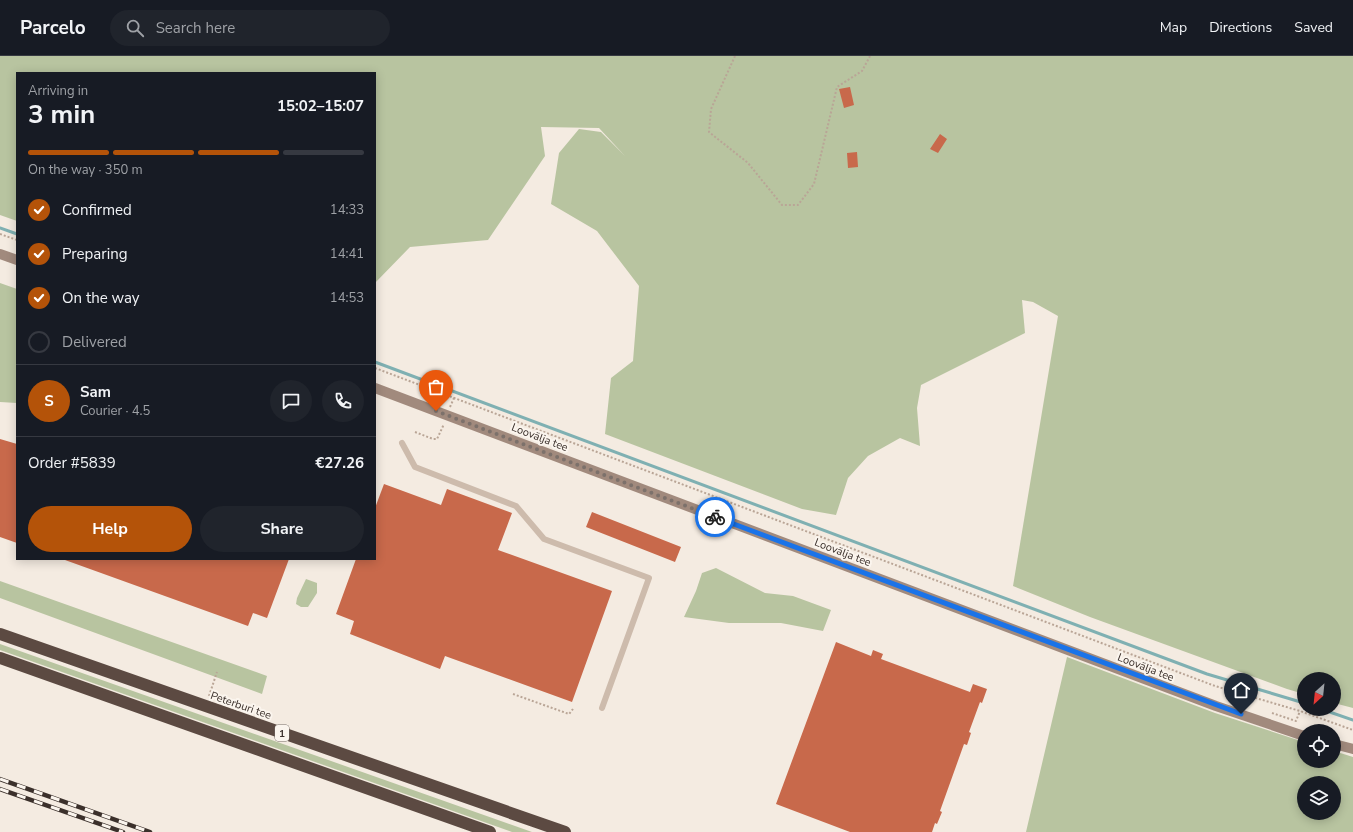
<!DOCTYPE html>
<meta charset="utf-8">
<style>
body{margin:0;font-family:"Nunito Sans",sans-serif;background:#20242c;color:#f1f3f6;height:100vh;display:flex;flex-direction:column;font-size:15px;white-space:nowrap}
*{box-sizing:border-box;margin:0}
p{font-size:13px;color:#9ea1a6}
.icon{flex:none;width:22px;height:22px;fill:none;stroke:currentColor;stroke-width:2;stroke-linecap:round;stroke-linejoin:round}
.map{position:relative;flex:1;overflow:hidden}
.drawer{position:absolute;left:16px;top:16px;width:360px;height:488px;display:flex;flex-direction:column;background:#171b24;border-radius:0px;box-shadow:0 2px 10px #0003}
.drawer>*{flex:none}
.needle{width:26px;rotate:207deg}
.fabs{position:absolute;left:1297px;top:616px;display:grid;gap:8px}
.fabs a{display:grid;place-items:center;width:44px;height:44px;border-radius:50%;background:#171b24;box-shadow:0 2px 10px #0003;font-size:20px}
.pin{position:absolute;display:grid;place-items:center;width:34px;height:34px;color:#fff;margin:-41px -17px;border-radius:50% 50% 50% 0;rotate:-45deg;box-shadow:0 0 4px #0007}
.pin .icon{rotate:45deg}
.courier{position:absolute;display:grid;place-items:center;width:40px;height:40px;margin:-20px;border:3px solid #1a73e8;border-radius:50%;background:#fff;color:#222;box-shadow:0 1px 5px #0007}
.summary em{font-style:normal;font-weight:700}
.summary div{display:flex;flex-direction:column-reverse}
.summary{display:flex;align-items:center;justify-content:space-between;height:68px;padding:0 12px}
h1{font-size:26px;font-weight:700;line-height:30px}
.bar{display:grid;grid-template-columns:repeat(4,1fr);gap:6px 4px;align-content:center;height:48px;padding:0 12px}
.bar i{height:5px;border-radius:3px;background:#363941}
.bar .active{background:#b45309}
.bar p{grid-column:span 4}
.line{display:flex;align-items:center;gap:10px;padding:0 12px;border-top:1px solid #363941}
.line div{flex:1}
.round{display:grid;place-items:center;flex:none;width:42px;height:42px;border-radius:21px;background:#20242c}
ol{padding:0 12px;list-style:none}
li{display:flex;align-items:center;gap:12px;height:44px}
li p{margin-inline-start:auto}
li .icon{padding:4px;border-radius:50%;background:#b45309;color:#fff;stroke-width:4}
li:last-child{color:#9ea1a6}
li i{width:22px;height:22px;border:2px solid #363941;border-radius:50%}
.cta{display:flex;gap:8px;margin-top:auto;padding:8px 12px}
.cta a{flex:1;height:46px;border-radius:24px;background:#b45309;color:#fff;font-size:16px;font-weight:700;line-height:46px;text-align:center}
.cta a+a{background:#20242c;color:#f1f3f6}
header{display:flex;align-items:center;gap:24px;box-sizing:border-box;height:56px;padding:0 20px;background:#171b24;border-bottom:1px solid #363941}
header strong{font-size:19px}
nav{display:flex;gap:22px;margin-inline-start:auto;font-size:14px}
.search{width:280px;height:36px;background:#20242c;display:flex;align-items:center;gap:10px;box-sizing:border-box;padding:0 14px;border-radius:22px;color:#9ea1a6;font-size:15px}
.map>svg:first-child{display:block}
.green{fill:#b8c4a0;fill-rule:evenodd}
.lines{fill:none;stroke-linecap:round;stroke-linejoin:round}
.stream{stroke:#7fb0b2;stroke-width:3}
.building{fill:#c8694b}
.path{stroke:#b9a596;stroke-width:2;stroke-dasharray:2 2;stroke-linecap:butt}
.lane{stroke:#cdbbac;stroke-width:6}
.secondary{stroke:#a18a7d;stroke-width:10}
.highway{stroke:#5c4a42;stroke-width:12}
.rail-casing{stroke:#3b302b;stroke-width:4.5}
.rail{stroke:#fbf5ee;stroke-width:3;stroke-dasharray:9;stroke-linecap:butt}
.done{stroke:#7c716b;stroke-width:4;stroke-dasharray:0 7.2}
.route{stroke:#1a73e8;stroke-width:5}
.labels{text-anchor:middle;stroke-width:4;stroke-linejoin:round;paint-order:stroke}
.shield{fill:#fbf5ee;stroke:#756b66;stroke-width:1}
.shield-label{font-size:10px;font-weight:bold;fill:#3b302b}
.street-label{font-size:11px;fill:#3b302b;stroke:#fbf5ee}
</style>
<header>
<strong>Parcelo</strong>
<div class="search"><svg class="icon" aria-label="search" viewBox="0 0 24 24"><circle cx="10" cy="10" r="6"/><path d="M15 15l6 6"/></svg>Search here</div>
<nav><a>Map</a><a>Directions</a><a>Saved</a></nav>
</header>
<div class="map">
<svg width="1353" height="776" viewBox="0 0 1353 776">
<rect width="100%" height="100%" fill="#f4ebe1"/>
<path class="green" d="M0,0h1353v652l-19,-5v-24h-30v15l-17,-5 -197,-72 -77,-31 45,-270 -25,-14 -11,-2 3,33 -104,52 -4,23 3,38 -20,-8 -32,18 -20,22 -12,37 -34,-6 -197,-75 6,-56 22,-17 6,-75 -42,-55 -46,-27 8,-51 20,-24 22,3 24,24 -26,-28 -58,-1 4,29 -57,84 -78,7 -35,36v-210h-358v148l-17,-6z
M0,227l17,6v114l-17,-1z
M716,512l49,25 28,3 38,14 -8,21 -42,-8h-52l-45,-6 12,-26 6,-18z
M306,523l11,4v10l-9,14h-7l-5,-3 1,-6z
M0,525l267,95 -5,18 -262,-96z
M0,588l532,188h-20l-512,-182z
M1067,601l148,56 89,29v19h30v-10l19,6v75h-327zM1304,727h30v30h-30z"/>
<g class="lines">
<path class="stream" d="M0,172l17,6
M375,306l832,312 97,29
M1321,653l32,11"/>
</g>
<path class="building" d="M850,31l4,18 -10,3 -5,-19z
M940,78l7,5 -9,14 -8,-4z
M857,96l1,15 -10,1 -1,-15z
M0,383l17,5v99l-17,-6z
M384,428l57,21 6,-16 65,24 -14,37 114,41 -40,111 -127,-46 -5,13 -90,-35 4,-13 -18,-7 20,-55h19v-51z
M592,456l89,35 -6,15 -89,-35z
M66,503h223l-22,59 -14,-5 -5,13 -183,-66z
M836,586l35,14 2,-6 10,4 -2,5 89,33 3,-8 14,5 -5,14 -2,-1 -11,30 2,1 -4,12 -3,-1 -24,67 2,1 -5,12 -2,-1 -3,9h-82l-74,-28z"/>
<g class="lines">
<path class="path" d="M735,0l-24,53 -2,23 39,31 34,42h16l16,-21 23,-97 25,-16 8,-15
M0,178l17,6
M375,312l840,318 85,25 53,19
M450,351l4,-9
M415,376l18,7h4l7,-15
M513,638l56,20 4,-5
M209,640l8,-24
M1272,657l24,8 4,-10"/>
<path class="lane" d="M402,387l13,24 101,39 28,33 105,39 -47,130"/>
<path class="secondary" d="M0,198l17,6
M375,332l841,318 88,30
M1334,688l19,5"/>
<path class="highway" d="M0,578l565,198
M0,602l490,174"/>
<g class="rail-casing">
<path id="rail" d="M0,723l150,53
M0,733l123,43"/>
</g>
<use href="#rail" class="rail"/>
</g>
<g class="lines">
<path class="done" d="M436,355l279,106"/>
<path class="route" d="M715,461l526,197"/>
</g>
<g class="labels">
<rect class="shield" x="275" y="669" width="14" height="16" rx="3"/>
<g class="shield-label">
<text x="282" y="681">1</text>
</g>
<g class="street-label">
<text transform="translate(540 381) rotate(21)" y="4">Loovälja tee</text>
<text transform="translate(843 496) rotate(21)" y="4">Loovälja tee</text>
<text transform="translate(1146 611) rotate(21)" y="4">Loovälja tee</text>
<text transform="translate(241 649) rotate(19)" y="4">Peterburi tee</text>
</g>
</g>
</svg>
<div class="fabs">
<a><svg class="needle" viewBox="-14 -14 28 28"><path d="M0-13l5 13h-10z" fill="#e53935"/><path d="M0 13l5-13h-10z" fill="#9ea1a6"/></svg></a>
<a><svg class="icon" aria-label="locate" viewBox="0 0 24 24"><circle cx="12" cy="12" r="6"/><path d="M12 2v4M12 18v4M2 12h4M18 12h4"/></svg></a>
<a><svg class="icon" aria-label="layers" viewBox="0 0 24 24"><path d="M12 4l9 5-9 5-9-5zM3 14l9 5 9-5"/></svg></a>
</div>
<div class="pin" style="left:436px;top:355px;background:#ea580c"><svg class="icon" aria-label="bag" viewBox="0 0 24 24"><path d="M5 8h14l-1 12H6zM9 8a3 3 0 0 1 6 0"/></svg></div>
<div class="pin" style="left:1241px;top:658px;background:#1f2937"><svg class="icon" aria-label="home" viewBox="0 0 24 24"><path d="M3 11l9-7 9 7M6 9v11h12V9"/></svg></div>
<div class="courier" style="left:715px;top:461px"><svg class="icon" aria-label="bike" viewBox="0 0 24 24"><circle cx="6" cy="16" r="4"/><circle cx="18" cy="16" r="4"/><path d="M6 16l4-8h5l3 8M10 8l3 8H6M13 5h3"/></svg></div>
<section class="drawer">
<div class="summary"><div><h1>3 min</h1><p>Arriving in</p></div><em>15:02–15:07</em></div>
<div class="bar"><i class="active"></i><i class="active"></i><i class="active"></i><i></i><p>On the way · 350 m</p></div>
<ol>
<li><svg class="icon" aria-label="check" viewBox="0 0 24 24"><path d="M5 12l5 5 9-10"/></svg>Confirmed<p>14:33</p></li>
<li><svg class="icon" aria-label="check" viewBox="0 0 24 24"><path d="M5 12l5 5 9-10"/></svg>Preparing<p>14:41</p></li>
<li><svg class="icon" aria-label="check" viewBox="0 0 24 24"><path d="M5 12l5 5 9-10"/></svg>On the way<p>14:53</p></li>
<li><i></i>Delivered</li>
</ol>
<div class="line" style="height:72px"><b class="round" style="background:#b45309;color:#fff">S</b><div><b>Sam</b><p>Courier · 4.5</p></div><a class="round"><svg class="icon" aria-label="chat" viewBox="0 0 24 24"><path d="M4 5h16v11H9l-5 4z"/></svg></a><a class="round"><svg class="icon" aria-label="phone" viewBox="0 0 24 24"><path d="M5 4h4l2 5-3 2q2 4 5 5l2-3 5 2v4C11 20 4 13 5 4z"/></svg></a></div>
<div class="line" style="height:52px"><div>Order #5839</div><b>€27.26</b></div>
<div class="cta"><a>Help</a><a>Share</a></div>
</section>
</div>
